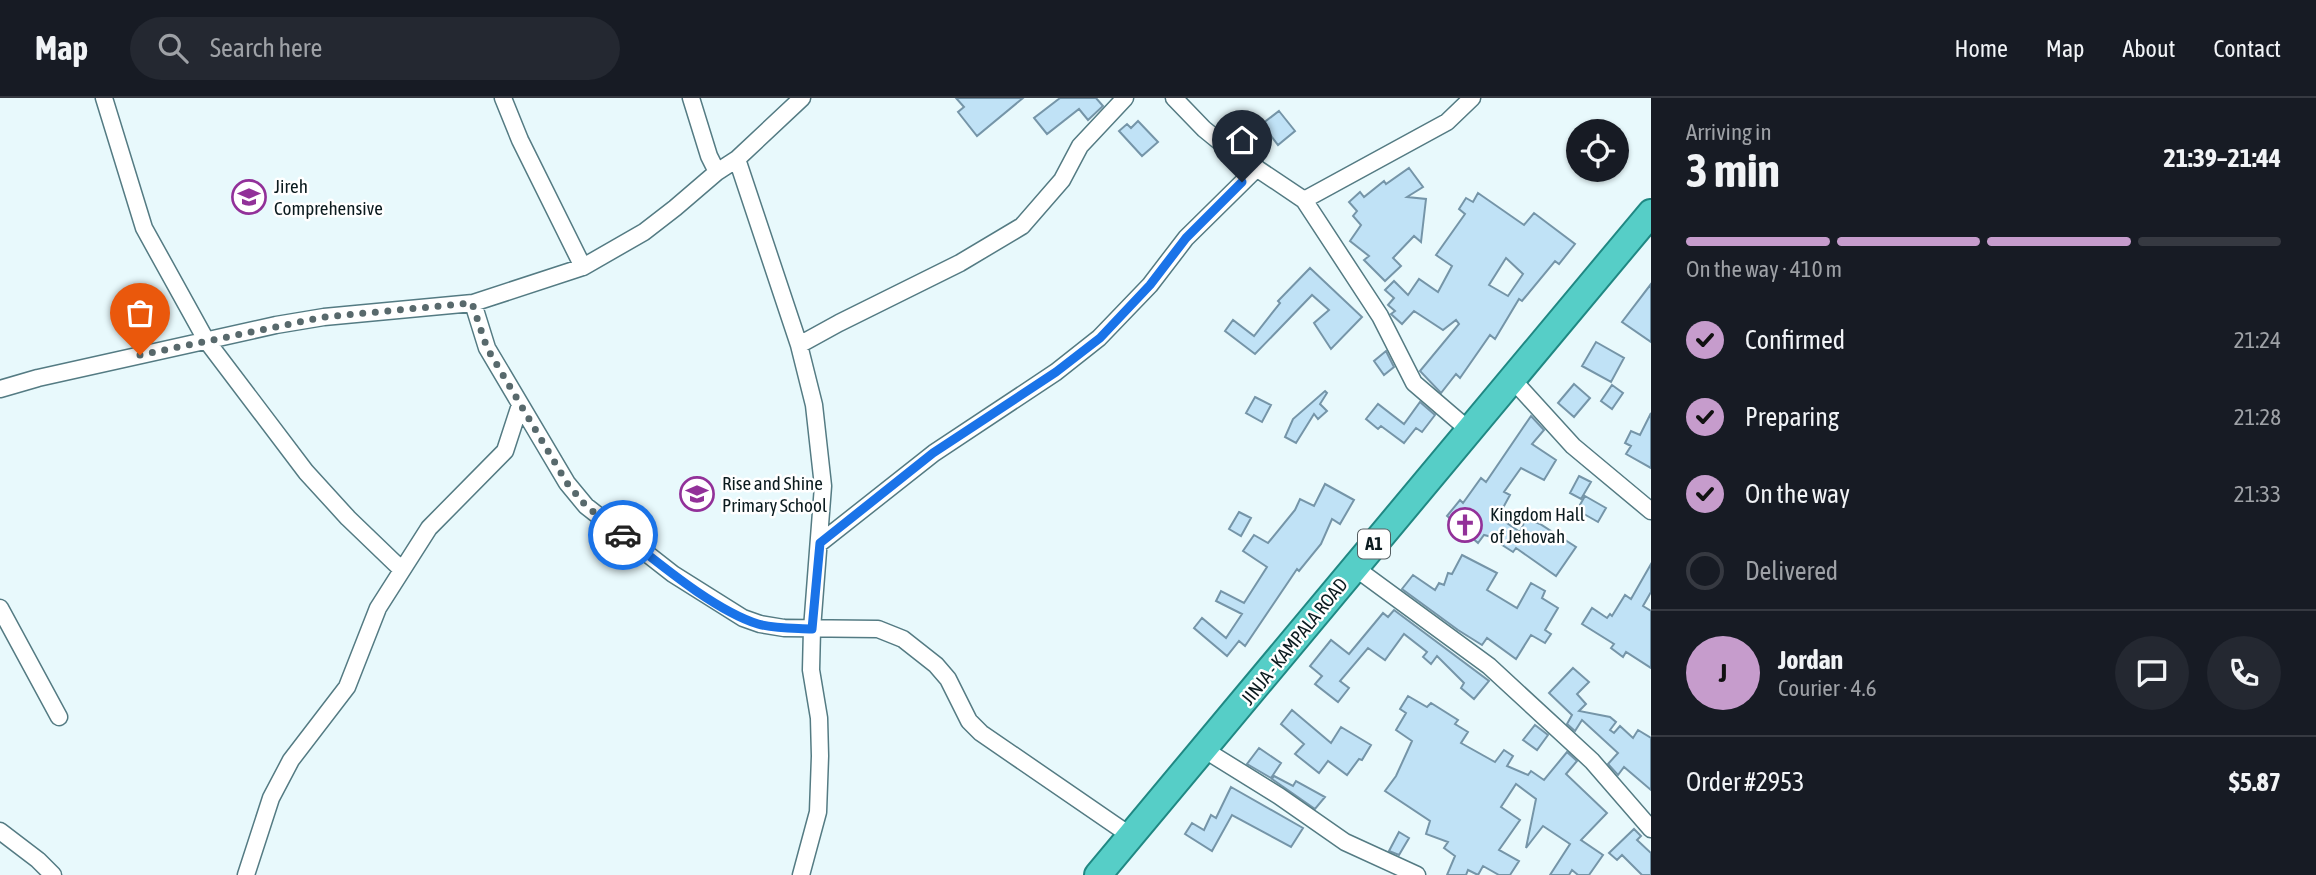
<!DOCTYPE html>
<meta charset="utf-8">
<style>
body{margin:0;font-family:"Asap Condensed",sans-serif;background:#242831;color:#f1f3f6;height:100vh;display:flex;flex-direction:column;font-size:26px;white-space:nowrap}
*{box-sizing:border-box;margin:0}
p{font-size:23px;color:#9ea1a6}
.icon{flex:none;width:38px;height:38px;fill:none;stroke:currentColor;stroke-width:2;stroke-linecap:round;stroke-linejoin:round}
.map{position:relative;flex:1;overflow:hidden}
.drawer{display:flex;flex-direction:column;background:#171b24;width:665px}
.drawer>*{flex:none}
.controls{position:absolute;left:1566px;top:21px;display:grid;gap:14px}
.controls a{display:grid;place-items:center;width:63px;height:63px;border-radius:50%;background:#171b24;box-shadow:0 2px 5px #0004;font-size:35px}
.pin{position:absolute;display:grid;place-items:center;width:60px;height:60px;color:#fff;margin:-72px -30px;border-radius:50% 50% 50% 0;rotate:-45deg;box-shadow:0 0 7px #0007}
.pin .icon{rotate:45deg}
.courier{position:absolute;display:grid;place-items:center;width:70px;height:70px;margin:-35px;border:5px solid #1a73e8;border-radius:50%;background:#fff;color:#222;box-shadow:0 2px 9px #0007}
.overview em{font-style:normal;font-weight:700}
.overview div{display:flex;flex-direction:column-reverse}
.overview{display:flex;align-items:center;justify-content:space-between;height:119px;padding:0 35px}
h1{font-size:46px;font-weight:700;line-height:52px}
.bar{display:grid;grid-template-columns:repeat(4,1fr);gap:10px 7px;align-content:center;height:84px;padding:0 35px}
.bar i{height:9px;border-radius:5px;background:#363941}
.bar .on{background:#c69ccc}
.bar p{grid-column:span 4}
.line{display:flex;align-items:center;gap:18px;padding:0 35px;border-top:2px solid #363941}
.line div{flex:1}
.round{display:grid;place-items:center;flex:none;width:74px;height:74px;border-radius:37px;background:#242831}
ol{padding:0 35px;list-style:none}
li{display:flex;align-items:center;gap:21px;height:77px}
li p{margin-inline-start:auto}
li .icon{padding:7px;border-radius:50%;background:#c69ccc;color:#111;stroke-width:4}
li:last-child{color:#9ea1a6}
li i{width:38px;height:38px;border:4px solid #363941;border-radius:50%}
header{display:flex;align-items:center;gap:42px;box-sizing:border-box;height:98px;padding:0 35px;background:#171b24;border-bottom:2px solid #363941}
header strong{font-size:33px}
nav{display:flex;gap:38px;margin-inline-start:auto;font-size:24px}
.search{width:490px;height:63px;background:#242831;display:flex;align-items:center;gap:18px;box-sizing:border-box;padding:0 24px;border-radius:38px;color:#9ea1a6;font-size:26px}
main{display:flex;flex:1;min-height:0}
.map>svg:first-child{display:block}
.building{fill:#c0e2f6;stroke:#7595a8;stroke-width:2;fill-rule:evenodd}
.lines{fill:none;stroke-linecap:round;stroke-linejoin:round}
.minor-casing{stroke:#547b83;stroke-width:19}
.trunk-casing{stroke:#208883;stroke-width:30}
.minor{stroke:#fff;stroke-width:16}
.trunk{stroke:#56cec7;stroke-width:26}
.done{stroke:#58696c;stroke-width:7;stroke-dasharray:0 12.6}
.route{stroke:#1a73e8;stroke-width:9}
.labels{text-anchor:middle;stroke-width:5;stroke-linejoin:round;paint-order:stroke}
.shield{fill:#fff;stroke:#545f62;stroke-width:2}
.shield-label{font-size:18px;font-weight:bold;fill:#0b1b1f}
.poi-label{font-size:19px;fill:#0b1b1f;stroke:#fff;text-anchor:start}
.street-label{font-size:19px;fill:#0b1b1f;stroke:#fff}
</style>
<header>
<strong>Map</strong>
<div class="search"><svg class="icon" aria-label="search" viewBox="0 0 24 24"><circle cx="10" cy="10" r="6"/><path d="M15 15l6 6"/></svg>Search here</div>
<nav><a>Home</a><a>Map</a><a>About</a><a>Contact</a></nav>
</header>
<main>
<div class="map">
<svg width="1651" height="777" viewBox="0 0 1651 777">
<rect width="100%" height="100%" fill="#e8f9fc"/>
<path class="building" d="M956,0h67l-46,38 -19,-24 6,-5z
M1060,0h36l7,8 -15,14 -9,-11 -32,25 -13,-16z
M1279,13l16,20 -17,14 -16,-21z
M1138,23l20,21 -16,14 -23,-25 8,-7 4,4z
M1409,70l14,19 -16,10 19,2 -5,43 -7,-6 -21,22 8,8 -16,15 -21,-21 5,-4 -19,-15 11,-16 -8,-9 4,-5 -8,-9 11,-10 4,5 20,-16 2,3z
M1478,95l46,32 10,-12 41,31 -16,20 -4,-3 -33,40 -3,-2 -24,40 -5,-4 -30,43 -4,-4 -15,19 -21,-22 39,-47 -3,-4 -13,10 -29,-19 -12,13 -11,-10 4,-3 -7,-6 6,-7 -9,-8 9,-9 14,14 11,-16 19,13 14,-26 -16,-11 29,-41 -6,-5 7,-11 7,4zM1506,160l17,16 -15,22 -19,-11z
M1310,170l52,49 -31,32 -17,-26 15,-13 -17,-15 -57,59 -30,-23 8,-11 21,16 26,-33 -2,-2z
M1651,186v58l-29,-20z
M1596,244l28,16 -13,24 -29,-16z
M1386,253l8,16 -10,8 -10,-14z
M1574,286l16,14 -16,19 -16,-14z
M1612,287l11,8 -11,16 -11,-8z
M1325,293l2,2 -7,11 7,7 -9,8 -4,-5 -18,29 -11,-6 8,-18z
M1255,299l16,8 -9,17 -16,-9z
M1420,304l15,13 -13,17 -6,-4 -12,15 -23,-17 -3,3 -12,-10 12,-15 26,20z
M1651,315v55l-25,-14 5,-8 -6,-3 6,-12 9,4z
M1531,318l13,14 -12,14 24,16 -12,20 -23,-12 -17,24 6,3 -12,22 22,15 6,-14 14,6 36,23 -20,29 -40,-28 -3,4 -25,-16 -4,-1 -6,8 -31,-27 13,-16 3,3 18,-25 5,4z
M1579,378l12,6 -10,17 -11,-6z
M1325,386l29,16 -14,24 -8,-5 -11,25 -22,27 -2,-2 -52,77 -6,-5 -12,15 -33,-28 8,-10 24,20 16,-24 -26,-13 5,-10 23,12 23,-36 -24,-16 11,-16 14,8 27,-33 5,-11 14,7z
M1585,398l21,12 -8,14 -21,-12z
M1239,414l12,6 -10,18 -12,-7z
M1462,457l35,18 -10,17 30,18 14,-25 14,8 -3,7 16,10 -13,22 6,4 -6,9 -14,-8 -15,24 -29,-21 -5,7 -24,-15 -56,-41 11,-14 22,15 4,-7 5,2 4,-12 4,1z
M1651,466v28l-8,14 8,5v57l-25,-16 -3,5 -12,-9 3,-4 -32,-20 10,-16 15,10 3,-4 2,2 13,-21 6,4z
M1394,512l95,71 -15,18 -13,-11 3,-5 -27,-27 -6,8 -8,-7 4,-5 -23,-18 -19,26 -17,-12 -28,33 9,7 -11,14 -23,-18 7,-8 -12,-10 21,-26 18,14 34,-41 5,4z
M1573,570l16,14 -12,12 9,10 -7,7 31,6 6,5 -6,8 4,3 6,-7 13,12 5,-8 13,8v52l-27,-23 -6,8 -10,-11 10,-11 -36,-33 -7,11 -8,-7 5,-9 -23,-22z
M1408,598l19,11 4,-4 27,17 -3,4 13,8 -7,11 34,19 9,-12 9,6 -6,10 21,9 3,-4 13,9 23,-28 10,9 -11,13 41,39 -26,27 22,15 -14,20h-11l-6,-5 -3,5h-19l20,-31 -27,-18 -17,22 10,-49 -20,-15 -15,23 19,13 -21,30 20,11 -9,14h-11l-16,-9 -5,9 -10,-5 -2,5h-19l8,-19 -11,-8 4,-6 -22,-8 4,-13 -45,-30 11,-15 16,-35 -16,-11 10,-17 -6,-4z
M1292,612l39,33 10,-16 30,18 -9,15 -3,-1 -12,16 -19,-14 -9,12 -24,-19 9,-10 -23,-20z
M1535,627l13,10 -11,15 -14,-10z
M1259,650l22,15 -10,15 -24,-14z
M1274,678l19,10 3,-5 29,16 -10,12 -43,-30z
M1231,689l72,41 -12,19 -59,-32 -20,36 -27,-17 7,-11 12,7 7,-15 5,3z
M1634,731l7,7 -4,4 14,13v22h-9l-20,-20 -5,5 -8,-7z
M1399,734l10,6 -10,17 -10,-4z"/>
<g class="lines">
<g class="minor-casing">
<path id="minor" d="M104,0l40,130 62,112 100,132 42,46 53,51
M503,0l17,42 63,127
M691,0l18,58 8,16
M1174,0l30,31 27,22 73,49 76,116 34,67 56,48
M737,61l62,186 15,60 9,81 -11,143 -1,41 8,48 1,38 -2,56 -17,63
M1304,102l143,-78 25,-24
M473,205l14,45 80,135 19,23 87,68 70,44 17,6 24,4 94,1 25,10 33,26 12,14 21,42 12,12 150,103
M799,247l40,-22 121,-60 62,-37 40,-46 18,-34 45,-48
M1512,281l61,67 78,65
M0,291l38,-11 238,-53 48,-8 149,-14 110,-36 61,-35 31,-24 42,-36 20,-13 65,-61
M820,445l114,-90 122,-81 43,-34 51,-53 36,-47 71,-70
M1354,469l135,99 103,95 59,68
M0,510l59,109
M1205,652l74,46 66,46 72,33
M0,733l38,29 15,15
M246,777l25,-77 20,-38 56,-73 31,-79 51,-80 76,-77 15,-46"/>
</g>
<g class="trunk-casing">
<path id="trunk" d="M1098,777l553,-662"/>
</g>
<use href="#minor" class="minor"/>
<use href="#trunk" class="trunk"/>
</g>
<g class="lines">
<path class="done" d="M140,257l184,-38 148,-14 15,45 80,135 19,23 37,29"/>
<path class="route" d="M623,437c37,29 91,75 135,89 17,5 37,4 54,5l8,-86 113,-90 123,-81 44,-34 50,-53 36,-47 56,-56"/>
</g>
<defs>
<g id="school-ring" transform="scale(1.75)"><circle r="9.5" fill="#fff" stroke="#923199" stroke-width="1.5"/><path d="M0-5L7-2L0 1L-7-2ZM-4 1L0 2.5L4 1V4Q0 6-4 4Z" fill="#923199"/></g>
<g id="church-ring" transform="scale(1.75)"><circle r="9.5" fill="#fff" stroke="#923199" stroke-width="1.5"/><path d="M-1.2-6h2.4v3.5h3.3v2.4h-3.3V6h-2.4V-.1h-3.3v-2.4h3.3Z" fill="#923199"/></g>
</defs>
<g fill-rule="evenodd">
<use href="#school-ring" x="249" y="99"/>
<use href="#school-ring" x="697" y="396"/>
<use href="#church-ring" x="1465" y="427"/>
</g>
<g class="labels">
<rect class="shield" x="1358" y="431.5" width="32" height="29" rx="5"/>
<g class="shield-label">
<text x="1374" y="452">A1</text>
</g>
<g class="poi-label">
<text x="274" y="95">Jireh<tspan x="274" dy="22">Comprehensive</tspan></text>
<text x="722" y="392">Rise and Shine<tspan x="722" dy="22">Primary School</tspan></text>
<text x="1490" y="423">Kingdom Hall<tspan x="1490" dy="22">of Jehovah</tspan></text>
</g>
<g class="street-label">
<text transform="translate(1294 543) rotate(-51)" y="7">JINJA - KAMPALA ROAD</text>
</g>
</g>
</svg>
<div class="controls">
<a><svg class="icon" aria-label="locate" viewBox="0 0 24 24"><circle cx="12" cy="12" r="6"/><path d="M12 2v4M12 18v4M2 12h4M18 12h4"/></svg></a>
</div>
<div class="pin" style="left:140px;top:257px;background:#ea580c"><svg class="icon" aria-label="bag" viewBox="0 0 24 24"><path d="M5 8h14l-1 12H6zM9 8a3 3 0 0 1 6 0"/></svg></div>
<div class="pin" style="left:1242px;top:84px;background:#1f2937"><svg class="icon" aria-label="home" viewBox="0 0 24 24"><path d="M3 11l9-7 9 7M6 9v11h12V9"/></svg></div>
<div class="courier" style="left:623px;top:437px"><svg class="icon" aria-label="car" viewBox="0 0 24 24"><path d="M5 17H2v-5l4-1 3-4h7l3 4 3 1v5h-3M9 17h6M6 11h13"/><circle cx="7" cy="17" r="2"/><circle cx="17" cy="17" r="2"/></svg></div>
</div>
<section class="drawer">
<div class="overview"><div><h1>3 min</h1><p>Arriving in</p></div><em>21:39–21:44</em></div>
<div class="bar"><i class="on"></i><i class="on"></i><i class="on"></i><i></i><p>On the way · 410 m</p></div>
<ol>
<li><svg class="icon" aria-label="check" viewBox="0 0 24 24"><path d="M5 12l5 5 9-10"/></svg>Confirmed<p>21:24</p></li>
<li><svg class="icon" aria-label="check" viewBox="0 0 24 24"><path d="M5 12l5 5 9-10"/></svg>Preparing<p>21:28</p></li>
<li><svg class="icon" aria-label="check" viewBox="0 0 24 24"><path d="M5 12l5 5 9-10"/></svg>On the way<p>21:33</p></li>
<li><i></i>Delivered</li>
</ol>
<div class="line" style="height:126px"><b class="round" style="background:#c69ccc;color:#111">J</b><div><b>Jordan</b><p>Courier · 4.6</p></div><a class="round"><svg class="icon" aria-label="chat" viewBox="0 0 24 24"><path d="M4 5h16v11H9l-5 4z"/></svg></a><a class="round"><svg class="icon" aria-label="phone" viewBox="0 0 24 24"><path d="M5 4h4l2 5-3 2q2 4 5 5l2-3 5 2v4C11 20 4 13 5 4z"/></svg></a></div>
<div class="line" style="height:91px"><div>Order #2953</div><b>$5.87</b></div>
</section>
</main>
